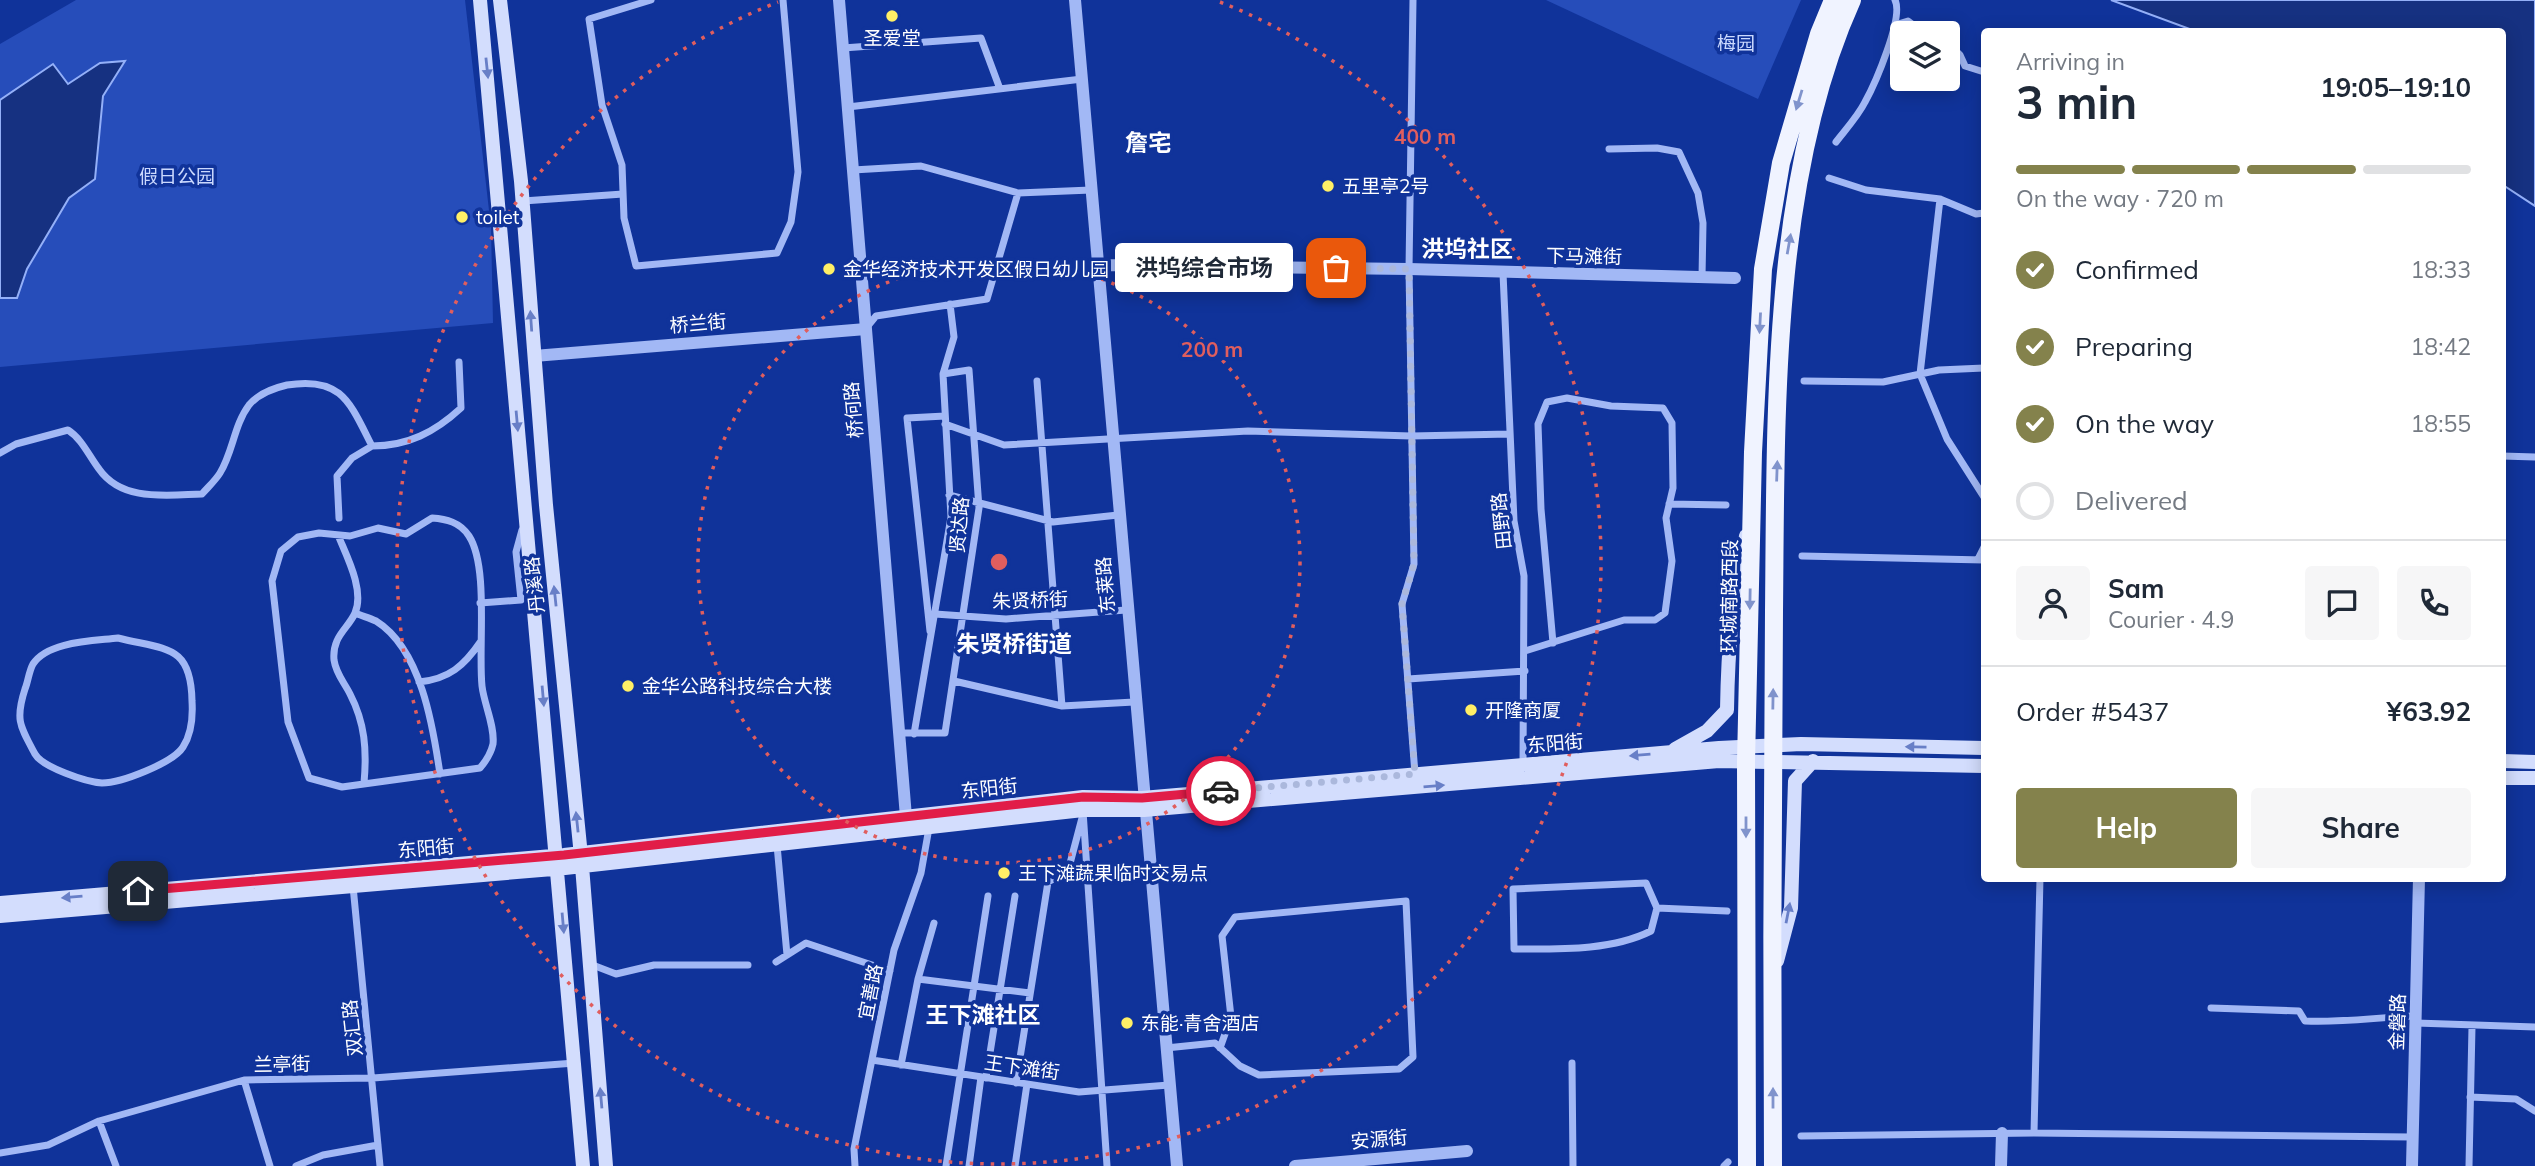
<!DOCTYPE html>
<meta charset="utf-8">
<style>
body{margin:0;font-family:Mulish,"Noto Sans SC",sans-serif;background:#f6f6f7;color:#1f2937;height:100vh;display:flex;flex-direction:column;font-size:26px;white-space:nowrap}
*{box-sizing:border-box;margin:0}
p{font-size:23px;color:#747a83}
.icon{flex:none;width:38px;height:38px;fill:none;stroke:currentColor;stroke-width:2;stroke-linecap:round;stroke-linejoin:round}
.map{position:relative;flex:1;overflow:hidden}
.drawer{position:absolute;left:1981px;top:28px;width:525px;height:854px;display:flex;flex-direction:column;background:#fff;border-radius:7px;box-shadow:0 4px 18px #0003}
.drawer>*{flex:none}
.buttons{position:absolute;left:1890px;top:21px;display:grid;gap:14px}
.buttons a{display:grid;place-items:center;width:70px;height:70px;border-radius:7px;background:#fff;box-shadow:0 4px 18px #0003;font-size:35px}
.pin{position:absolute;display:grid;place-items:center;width:60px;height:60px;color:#fff;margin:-30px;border-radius:14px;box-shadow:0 4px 10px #0006}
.courier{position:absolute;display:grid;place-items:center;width:70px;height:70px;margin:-35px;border:5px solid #e11d48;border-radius:50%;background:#fff;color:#222;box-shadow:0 2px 9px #0007}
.bubble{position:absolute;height:49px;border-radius:7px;background:#fff;box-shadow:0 4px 18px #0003;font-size:23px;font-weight:700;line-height:49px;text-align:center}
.overview em{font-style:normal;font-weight:700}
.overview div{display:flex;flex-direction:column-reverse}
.overview{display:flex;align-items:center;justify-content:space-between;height:119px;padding:0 35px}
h1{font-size:46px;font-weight:700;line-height:52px}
.bar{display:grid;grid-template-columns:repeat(4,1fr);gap:10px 7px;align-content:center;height:84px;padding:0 35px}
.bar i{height:9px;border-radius:5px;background:#e0e1e3}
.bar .active{background:#84824c}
.bar p{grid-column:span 4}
.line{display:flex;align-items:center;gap:18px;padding:0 35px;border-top:2px solid #e0e1e3}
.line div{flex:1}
.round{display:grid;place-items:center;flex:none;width:74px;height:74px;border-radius:7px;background:#f6f6f7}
ol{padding:0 35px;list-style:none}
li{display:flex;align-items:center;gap:21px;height:77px}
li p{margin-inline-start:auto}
li .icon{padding:7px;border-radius:50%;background:#84824c;color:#fff;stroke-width:4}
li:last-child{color:#747a83}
li i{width:38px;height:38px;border:4px solid #e0e1e3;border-radius:50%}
.primary-button{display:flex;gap:14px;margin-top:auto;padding:14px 35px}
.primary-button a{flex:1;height:80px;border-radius:7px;background:#84824c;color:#fff;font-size:28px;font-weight:700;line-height:80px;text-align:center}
.primary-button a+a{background:#f6f6f7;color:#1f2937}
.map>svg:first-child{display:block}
.green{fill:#264dba}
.water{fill:#163181;stroke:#94b0f8;stroke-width:2}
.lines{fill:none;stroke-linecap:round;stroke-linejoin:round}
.minor{stroke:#a2b8f5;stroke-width:7}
.tertiary{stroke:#a2b8f5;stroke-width:12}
.secondary{stroke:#d3ddfd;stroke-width:14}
.primary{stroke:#f0f3ff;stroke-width:18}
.oneway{fill:#687fc7}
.oneway2{fill:#8093cc}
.done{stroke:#abb8dc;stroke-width:7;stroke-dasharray:0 12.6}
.route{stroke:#e11d48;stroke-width:9}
.ring{fill:none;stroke:#e05e5e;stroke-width:3.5;stroke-dasharray:3.5 7}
.poi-dot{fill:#ffef66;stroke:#10339a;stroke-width:2.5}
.labels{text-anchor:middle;stroke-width:7;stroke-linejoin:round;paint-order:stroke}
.poi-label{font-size:19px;fill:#fff;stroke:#10339a;text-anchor:start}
.park-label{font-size:19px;fill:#cbd9fe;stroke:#10339a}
.street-label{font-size:19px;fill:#fff;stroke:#10339a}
.quarter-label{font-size:23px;font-weight:bold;fill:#fff;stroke:#10339a}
.centre{fill:#e05e5e;stroke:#10339a;stroke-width:3.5}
.ring-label{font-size:21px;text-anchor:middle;font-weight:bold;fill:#e05e5e;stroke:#10339a;stroke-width:7;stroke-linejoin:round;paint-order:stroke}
</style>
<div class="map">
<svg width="2535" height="1166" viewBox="0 0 2535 1166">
<rect width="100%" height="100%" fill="#10339a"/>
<path class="green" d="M76,0h389l26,228 2,95 -493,44v-323z
M1546,0h255l-43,99z"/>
<path class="water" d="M2111,0h424v206l-32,-21 -1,-153 -307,-1z
M125,61l-22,35 -8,83 -26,19 -42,71 -10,29h-17v-198l53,-36 15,20 32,-21z"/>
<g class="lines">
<path class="minor" d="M651,0l-62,19 13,86 20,60 2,53 12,48 141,-13 14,-31 7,-50 -15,-172
M1413,0l-4,269 5,295 -12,40 13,170
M1895,25l13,-4 16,12
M1948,43l12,12 5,11 19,6
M843,48l138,-10 19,51
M848,107l234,-28
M1836,142c10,-13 22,-26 29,-40 10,-18 39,-85 30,-102
M1609,149l48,-1 22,4 19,41 5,30 -1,54
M853,170l68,-4 97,27 73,-3
M1829,178l37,12 74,9 36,15 8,-1
M1940,199l-20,175 27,65 37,58
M523,201l100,-7
M1503,273l11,248 10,55 -1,189
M867,327l9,-11 111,-17 31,-106
M1037,381l25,325
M1804,381l79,1 56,-12 45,-2
M945,424l59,21 244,-14 163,5 99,-2
M0,453l16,-9 52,-14c14,9 21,26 31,39 23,33 67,26 103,25 6,-7 13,-13 18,-21 13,-21 14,-48 29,-68 9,-11 25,-17 38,-20 55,-9 63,18 85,61 36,0 63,-14 89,-38l-2,-46
M2502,456l33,1
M949,495l104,27 65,-7
M1669,504l57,1
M339,518l-2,-42 15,-18 20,-12
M432,518c14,1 28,4 37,18 20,31 9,111 13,150 2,18 13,40 11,58 -2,9 -7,17 -13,24l-138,19 -33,-9 -21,-56 -16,-141 9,-30 17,-14 21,-4 31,3 28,-8 28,6z
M338,535c8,20 27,55 17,78 -7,16 -23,23 -21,47 2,14 10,22 16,34 15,29 17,56 14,89
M1802,556l182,4
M1978,559l6,-12
M480,603l41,-3 -5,-48 6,-22
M355,613c7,3 15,5 21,8 45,28 57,105 64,153
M935,614l71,5 120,-9
M930,631l-23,-213 38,-2
M118,638c48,12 73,6 74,63 1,16 0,32 -9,46 -10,16 -62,36 -81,36 -16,-1 -60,-16 -67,-29 -15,-28 -20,-34 -10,-65 3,-7 4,-18 8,-25 15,-23 61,-23 85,-26z
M1525,651l99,-31h31l10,-7 7,-52 -6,-43 7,-30 -1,-65 -9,-15 -52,-2 -44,-8 -20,4 -9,22 3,85 12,134
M1408,679l117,-8
M954,681l108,25 72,-4
M419,682c30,-3 45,-16 62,-41
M899,733h46l34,-225 -10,-138 -26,4 11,-37 -4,-33
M914,734l37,-217 -8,-143
M1083,811l24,355
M777,845l10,110
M353,886l27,280
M1657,908l-6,23c-40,20 -92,18 -137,18l-1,-60 133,-6 11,25 70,3
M776,962l30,-19 84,28
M590,964l26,10 38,-9h94
M918,979l112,14
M2211,1008l88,3 6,10c37,2 74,-4 111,-5
M2416,1023l119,4
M1166,1048l49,-5 25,23 19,9 140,-6 14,-12 -7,-156 -171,16 -13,19 9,81 -11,31
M872,1060l207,32 90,-7
M1572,1063l1,103
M901,1065l17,-86 16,-56
M986,1078l29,-182
M244,1080l26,86
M1016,1083l32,-201 20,-11 14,-53
M2470,1097l46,2 19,12
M99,1121l17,45
M2034,1133l6,-255
M1801,1136l233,-3 378,4
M0,1153l48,-8 51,-24 145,-41 129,-2 202,-15
M296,1166l27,-11 55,-10
M855,1166l-1,-17 40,-199 27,-77 8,-45
M946,1166l42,-270
M969,1166l12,-89
M1015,1166l12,-82
M1724,1166l4,-4
M2469,1166l3,-139"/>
<path class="tertiary" d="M839,0l67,817
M1075,0l102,1166
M1097,265l312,4 326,9
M534,356l332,-27
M1295,1166l172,-15
M2001,1166l1,-33
M2412,1166l7,-288"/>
<path class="secondary" d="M480,0l103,1166
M500,0l21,181 25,324 36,361 24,300
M1675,749l32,-18 20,-21c1,-62 5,-114 19,-174
M2502,761l33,1
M2502,778h33
M0,903l564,-48 519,-58 59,1 577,-50 82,-4 183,4
M0,916l565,-48 518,-58h61l575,-49 265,5
M1777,961l14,-53 4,-127 18,-20"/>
<path class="primary" d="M1747,1166l-1,-404 7,-310 10,-183 18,-106 38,-129 14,-34
M1773,1166c-1,-185 -1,-370 1,-555 2,-195 -3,-432 78,-611"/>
</g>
<defs><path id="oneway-solid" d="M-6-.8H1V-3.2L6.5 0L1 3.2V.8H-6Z" transform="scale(1.75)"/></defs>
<g class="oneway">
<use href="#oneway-solid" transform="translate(487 68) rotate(84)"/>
<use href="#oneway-solid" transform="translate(531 321) rotate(-94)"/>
<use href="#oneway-solid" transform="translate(517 421) rotate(85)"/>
<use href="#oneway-solid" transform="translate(555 596) rotate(-96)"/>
<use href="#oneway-solid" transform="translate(543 696) rotate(85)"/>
<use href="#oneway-solid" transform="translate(1916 747) rotate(-179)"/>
<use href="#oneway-solid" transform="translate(1640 755) rotate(175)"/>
<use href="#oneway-solid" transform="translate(1434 786) rotate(-5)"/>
<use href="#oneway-solid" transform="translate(577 822) rotate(-96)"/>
<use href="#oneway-solid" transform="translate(72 897) rotate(175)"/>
<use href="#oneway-solid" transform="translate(1788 913) rotate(-79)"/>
<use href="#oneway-solid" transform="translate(563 923) rotate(85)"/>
<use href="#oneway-solid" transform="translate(601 1098) rotate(-95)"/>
</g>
<g class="oneway2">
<use href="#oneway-solid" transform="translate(1799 100) rotate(107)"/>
<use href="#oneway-solid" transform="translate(1789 244) rotate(-80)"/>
<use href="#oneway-solid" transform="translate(1760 323) rotate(93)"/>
<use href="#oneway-solid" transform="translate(1777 471) rotate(-88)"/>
<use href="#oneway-solid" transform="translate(1750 599) rotate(91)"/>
<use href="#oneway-solid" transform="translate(1773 699) rotate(-89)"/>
<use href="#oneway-solid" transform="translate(1746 827) rotate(90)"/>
<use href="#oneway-solid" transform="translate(1773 1098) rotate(-90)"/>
</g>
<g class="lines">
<path class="done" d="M1221,791l194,-17 -13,-170 12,-40 -5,-295 -73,-1"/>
<path class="route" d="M138,891l426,-36 519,-58 59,1 79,-7"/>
</g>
<g class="ring">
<circle cx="999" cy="562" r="301"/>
<path d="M1220 2A602 602 0 1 1 778 2"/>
</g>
<g class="poi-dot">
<circle cx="892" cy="16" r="7"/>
<circle cx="1328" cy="186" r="7"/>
<circle cx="462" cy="217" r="7"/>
<circle cx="829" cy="269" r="7"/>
<circle cx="628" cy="686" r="7"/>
<circle cx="1471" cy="710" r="7"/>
<circle cx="1004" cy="873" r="7"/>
<circle cx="1127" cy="1023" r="7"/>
</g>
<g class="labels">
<g class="poi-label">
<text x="892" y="45" text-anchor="middle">圣爱堂</text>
<text x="1342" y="193">五里亭2号</text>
<text x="476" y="224">toilet</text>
<text x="843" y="276">金华经济技术开发区假日幼儿园</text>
<text x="642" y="693">金华公路科技综合大楼</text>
<text x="1485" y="717">开隆商厦</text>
<text x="1018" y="880">王下滩蔬果临时交易点</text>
<text x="1141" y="1030">东能·青舍酒店</text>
</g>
<g class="park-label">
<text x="1736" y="50">梅园</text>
<text x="177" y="183">假日公园</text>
</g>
<g class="street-label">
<text transform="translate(1584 256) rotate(1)" y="7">下马滩街</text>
<text transform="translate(698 323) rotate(-5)" y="7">桥兰街</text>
<text transform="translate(853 410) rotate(-95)" y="7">桥何路</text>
<text transform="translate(1501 521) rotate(-96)" y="7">田野路</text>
<text transform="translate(959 525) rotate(-85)" y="7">贤达路</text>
<text transform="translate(534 585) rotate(-96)" y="7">丹溪路</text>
<text transform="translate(1105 585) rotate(-95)" y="7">东莱路</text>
<text transform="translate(1729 596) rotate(-89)" y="7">环城南路西段</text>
<text transform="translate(1030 600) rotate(-2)" y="7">朱贤桥街</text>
<text transform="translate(1555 743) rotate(-5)" y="7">东阳街</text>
<text transform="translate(989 788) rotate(-6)" y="7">东阳街</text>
<text transform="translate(426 848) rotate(-5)" y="7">东阳街</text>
<text transform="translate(870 992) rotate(-79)" y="7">宜善路</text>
<text transform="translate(2397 1022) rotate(-88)" y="7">金磐路</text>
<text transform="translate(352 1028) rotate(-96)" y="7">双汇路</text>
<text transform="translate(282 1064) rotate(-1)" y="7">兰亭街</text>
<text transform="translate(1022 1067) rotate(8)" y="7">王下滩街</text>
<text transform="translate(1379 1139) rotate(-5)" y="7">安源街</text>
</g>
<g class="quarter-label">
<text x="1148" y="151">詹宅</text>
<text x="1467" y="257">洪坞社区</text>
<text x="1014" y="652">朱贤桥街道</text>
<text x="983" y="1023">王下滩社区</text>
</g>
</g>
<circle cx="999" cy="562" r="10" class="centre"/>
<g class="ring-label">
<text x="1425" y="144">400 m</text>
<text x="1212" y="357">200 m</text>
</g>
</svg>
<div class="buttons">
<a><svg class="icon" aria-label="layers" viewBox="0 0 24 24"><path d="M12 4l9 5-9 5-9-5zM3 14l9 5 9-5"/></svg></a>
</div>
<div class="pin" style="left:1336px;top:268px;background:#ea580c"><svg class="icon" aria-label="bag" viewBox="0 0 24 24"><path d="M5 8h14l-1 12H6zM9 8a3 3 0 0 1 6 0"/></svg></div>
<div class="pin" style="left:138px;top:891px;background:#1f2937"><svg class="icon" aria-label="home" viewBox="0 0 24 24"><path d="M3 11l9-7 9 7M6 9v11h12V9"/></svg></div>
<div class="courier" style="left:1221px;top:791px"><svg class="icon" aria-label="car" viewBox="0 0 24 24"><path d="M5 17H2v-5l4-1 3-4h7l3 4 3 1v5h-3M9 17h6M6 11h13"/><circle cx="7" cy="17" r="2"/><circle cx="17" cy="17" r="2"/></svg></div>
<div class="bubble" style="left:1115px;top:243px;width:178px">洪坞综合市场</div>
<section class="drawer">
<div class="overview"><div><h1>3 min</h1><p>Arriving in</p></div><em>19:05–19:10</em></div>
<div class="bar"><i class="active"></i><i class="active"></i><i class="active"></i><i></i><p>On the way · 720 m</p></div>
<ol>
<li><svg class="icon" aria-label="check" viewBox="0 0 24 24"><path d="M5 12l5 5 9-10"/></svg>Confirmed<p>18:33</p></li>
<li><svg class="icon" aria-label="check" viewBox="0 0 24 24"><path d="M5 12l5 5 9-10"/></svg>Preparing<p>18:42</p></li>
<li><svg class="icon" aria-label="check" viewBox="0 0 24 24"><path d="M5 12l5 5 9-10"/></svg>On the way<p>18:55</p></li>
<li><i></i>Delivered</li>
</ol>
<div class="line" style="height:126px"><a class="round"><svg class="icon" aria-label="person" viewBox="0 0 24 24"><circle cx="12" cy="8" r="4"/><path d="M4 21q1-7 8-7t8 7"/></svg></a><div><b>Sam</b><p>Courier · 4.9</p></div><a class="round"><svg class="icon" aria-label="chat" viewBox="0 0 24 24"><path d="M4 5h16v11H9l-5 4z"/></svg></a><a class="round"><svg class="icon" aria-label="phone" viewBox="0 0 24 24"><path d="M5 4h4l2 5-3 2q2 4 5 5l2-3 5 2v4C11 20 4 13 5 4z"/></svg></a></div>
<div class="line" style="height:91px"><div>Order #5437</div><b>¥63.92</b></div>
<div class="primary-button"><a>Help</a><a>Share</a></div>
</section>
</div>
